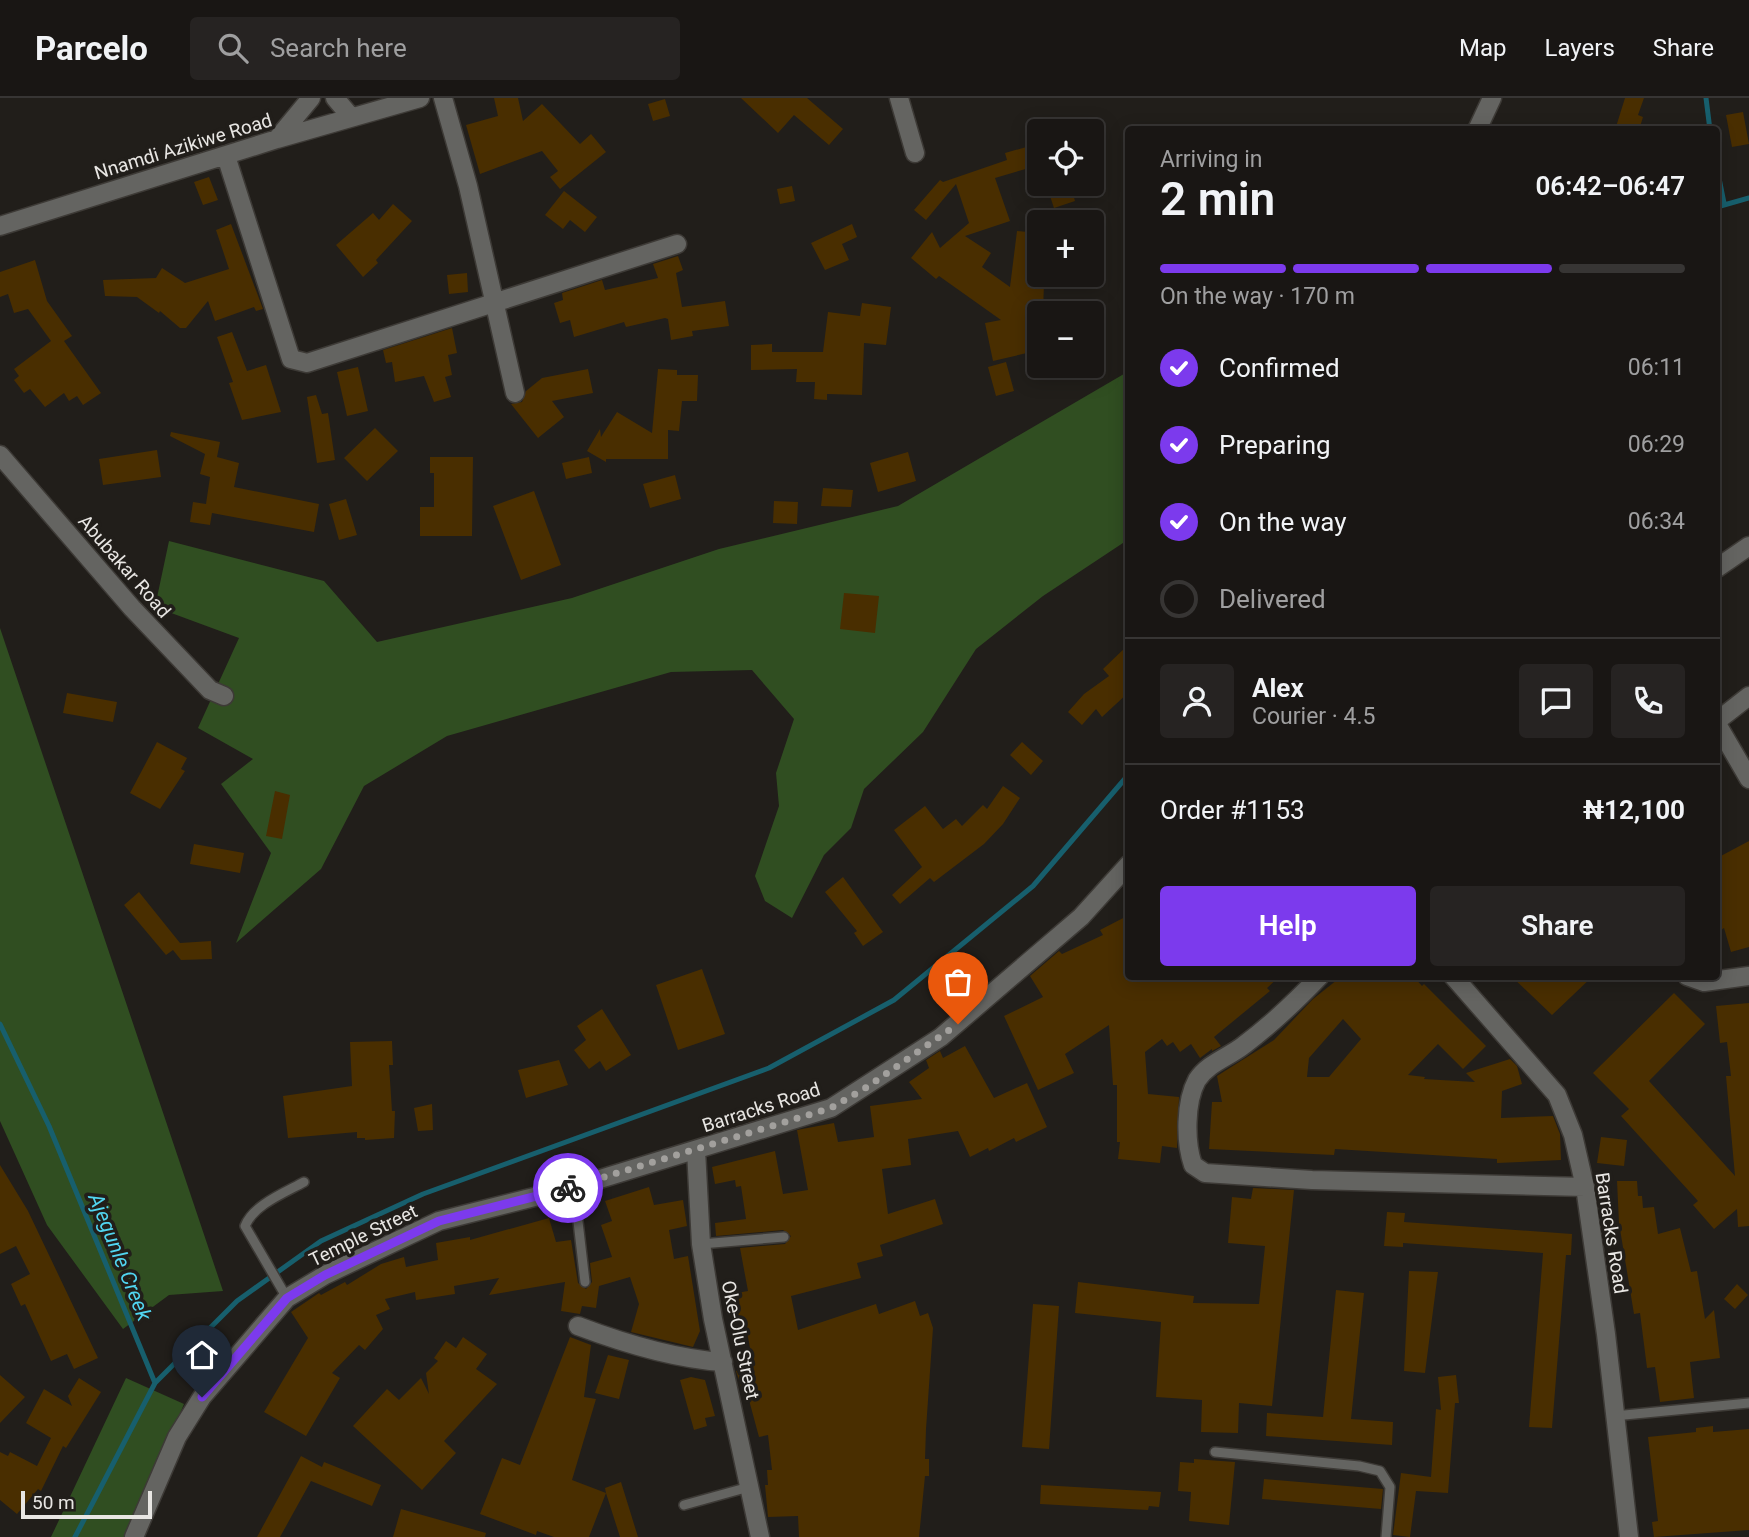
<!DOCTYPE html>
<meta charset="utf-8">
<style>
body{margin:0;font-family:Roboto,sans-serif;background:#262322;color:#f1f3f6;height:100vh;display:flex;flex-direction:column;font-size:26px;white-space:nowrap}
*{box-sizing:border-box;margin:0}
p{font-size:23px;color:#9f9fa0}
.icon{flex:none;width:38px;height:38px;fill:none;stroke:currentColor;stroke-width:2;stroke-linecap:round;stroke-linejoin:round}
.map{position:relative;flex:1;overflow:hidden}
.side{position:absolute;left:1125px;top:28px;width:595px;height:854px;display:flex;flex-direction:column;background:#191614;border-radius:7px;box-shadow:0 4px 18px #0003,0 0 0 2px #373534}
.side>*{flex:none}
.controls{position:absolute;left:1027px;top:21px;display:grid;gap:14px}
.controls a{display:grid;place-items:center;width:77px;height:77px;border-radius:7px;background:#191614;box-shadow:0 4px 18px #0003,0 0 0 2px #373534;font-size:35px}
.scale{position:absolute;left:21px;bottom:18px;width:131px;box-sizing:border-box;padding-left:7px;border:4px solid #e8e6e3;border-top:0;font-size:19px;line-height:24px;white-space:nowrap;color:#e8e6e3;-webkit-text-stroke:5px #211e1a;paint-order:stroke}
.pin{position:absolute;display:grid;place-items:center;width:60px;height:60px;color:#fff;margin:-72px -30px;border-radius:50% 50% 50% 0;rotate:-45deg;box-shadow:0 0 7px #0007}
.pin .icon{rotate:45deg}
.courier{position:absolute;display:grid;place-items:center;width:70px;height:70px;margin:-35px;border:5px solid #7c3aed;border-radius:50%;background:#fff;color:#222;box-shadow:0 2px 9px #0007}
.headline em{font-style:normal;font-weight:600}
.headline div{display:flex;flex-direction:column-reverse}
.headline{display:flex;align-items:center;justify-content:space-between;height:119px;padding:0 35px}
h1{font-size:46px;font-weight:600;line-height:52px}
.bar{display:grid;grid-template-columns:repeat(4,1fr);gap:10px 7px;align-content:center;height:84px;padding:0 35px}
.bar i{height:9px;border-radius:5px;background:#373534}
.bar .on{background:#7c3aed}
.bar p{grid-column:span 4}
.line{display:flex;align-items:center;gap:18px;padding:0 35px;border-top:2px solid #373534}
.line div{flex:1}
.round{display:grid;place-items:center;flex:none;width:74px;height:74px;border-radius:7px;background:#262322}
ol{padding:0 35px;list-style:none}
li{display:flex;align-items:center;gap:21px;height:77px}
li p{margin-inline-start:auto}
li .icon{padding:7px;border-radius:50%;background:#7c3aed;color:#fff;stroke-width:4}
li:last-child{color:#9f9fa0}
li i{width:38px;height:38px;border:4px solid #373534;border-radius:50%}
.action{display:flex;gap:14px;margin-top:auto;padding:14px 35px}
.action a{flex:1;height:80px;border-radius:7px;background:#7c3aed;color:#fff;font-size:28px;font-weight:600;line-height:80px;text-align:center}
.action a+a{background:#262322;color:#f1f3f6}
header{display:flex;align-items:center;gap:42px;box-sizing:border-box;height:98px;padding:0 35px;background:#191614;border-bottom:2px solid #373534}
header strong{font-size:33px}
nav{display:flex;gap:38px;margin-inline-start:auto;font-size:24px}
.search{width:490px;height:63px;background:#262322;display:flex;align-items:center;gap:18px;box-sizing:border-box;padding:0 24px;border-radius:7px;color:#9f9fa0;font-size:26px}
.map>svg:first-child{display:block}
.green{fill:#304e21}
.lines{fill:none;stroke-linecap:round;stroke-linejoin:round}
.stream{stroke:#175f6d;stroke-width:5}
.building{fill:#492e00;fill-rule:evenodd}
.lane-casing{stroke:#3d3a36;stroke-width:12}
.street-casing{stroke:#3d3a36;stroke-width:21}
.lane{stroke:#646461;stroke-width:9}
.street{stroke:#646461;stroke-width:18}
.done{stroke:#a2a09d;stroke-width:7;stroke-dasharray:0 12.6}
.route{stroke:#7c3aed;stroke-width:9}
.labels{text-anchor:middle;stroke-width:7;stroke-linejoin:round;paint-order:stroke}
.street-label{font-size:19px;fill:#e8e6e3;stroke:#211e1a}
.water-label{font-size:21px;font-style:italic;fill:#51d5f0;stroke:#211e1a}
</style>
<header>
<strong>Parcelo</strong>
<div class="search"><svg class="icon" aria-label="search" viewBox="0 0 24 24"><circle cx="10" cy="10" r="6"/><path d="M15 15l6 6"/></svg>Search here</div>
<nav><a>Map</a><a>Layers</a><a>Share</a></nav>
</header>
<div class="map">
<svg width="1749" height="1439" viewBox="0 0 1749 1439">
<rect width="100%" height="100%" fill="#211e1a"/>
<path class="green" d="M1129,273v168l-86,57 -67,53 -53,83 -59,57 -13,39 -27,27 -32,63 -27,-17 -10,-25 24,-70 -3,-33 18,-54 -42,-49 -81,2 -224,64 -83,50 -43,83 -85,74 35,-90 -50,-69 32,-25 -55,-31 41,-90 -84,-31 14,-66 155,40 53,61 195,-44 147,-49 179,-43z
M0,530l223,663 -54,4 -46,34 -76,-104 -47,-104z
M126,1280l58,26 -56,133h-77z"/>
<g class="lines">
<path class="stream" d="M1706,0l4,32
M1717,70l7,35
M1717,109l32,-9
M0,926l49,102 106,257 -80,154
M155,1285l82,-82 84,-60 102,-47 346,-126 125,-68 139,-114 96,-112"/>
</g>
<path class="building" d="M494,0h24l5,23 19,-17 38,40 11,-10 15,18 -46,37 -10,-12 8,-6 -16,-20 -62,23 -14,-49 32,-9z
M741,0h66l36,31 -14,16 -35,-30 -16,18z
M1625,0h19l-6,17 5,2 -4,13h-24z
M665,1l5,17 -17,5 -5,-17z
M1743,14l6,32 -17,3 -6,-32z
M1030,48l6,20 -41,12 15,43 -45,15 26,17 -9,14 28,20 7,-56 23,2 -3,50h7l-1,30h-3v37l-47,11 -8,-38 16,-3 -62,-44 -3,3 -25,-21 21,-26 8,16 29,-25 -13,-39 -30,36 -12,-10 26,-30 3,2 64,-22 -2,-7z
M209,79l9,23 -15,5 -9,-23z
M1046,86h24l5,17 -21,7z
M792,88l3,15 -15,3 -3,-15z
M564,93l33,26 -12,15 -15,-12 -7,9 -18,-14z
M393,106l19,17 -36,39 2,3 -15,14 -27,-32 37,-32 6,7z
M231,126l32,85 -7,2 -2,-4 -39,14 -7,-20 -22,27h-6l-20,-17 -1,2 -22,-16 -32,-1 -2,-16 53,-2 6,-10 23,15 44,-14 -13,-39z
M852,126l5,13 -15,7 7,16 -24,10 -14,-27z
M678,158l5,14 -7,3 6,34 43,-6 4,25 -37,5 1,5 -22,4 -3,-21 -3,-1 -39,9 -2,-5 -50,15 -4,-17 -10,3 -6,-20 9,-3 -1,-7 40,-13 3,10 53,-12 -5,-14z
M35,162l12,41 25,35 -8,5 37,52 -18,12 -6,-9 -8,5 -5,-8 -19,14 -15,-18 -6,4 -10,-13 5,-4 -5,-7 37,-28 -23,-32 -14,4 -6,-19 -8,3v-25z
M467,175l1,19 -19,2 -2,-19z
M862,205l29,4 -5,38 -22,-2 -2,52 -35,-1v6l-13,-1 1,-17h-19l1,-13 -46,1v-25l21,-1v8h51l5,-40 32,4z
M452,230l5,25 -9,2 4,20 -7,2 6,20 -17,5 -10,-26 -29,6 -3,-20 -6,1 -3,-13z
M232,234l15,39 19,-6 15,47 -39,8 -13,-37 4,-1 -16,-45z
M1006,264l8,29 -18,5 -8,-29z
M358,269l10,44 -21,5 -10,-44z
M588,271l5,24 -41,8 12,16 -26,21 -27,-34 11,-2 4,-11 16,-13z
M658,271l19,1v5h21l-1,26h-15l-3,30 -11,-1v29h-62v3l-19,-11 13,-22 1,8 16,-25 35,21z
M316,297l6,19 6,-1 7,47 -18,3 -10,-66z
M375,330l23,23 -31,30 -23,-23z
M171,334l49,10 -3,15 22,6 -5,24 85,17 -5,28 -102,-19 -2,12 -20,-3 3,-20 13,2 4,-27 -10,-3 5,-20 -35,-18z
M157,352l4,27 -58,8 -4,-26z
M908,354l8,29 -38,11 -8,-29z
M430,359h43l-1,79h-52v-29h14v-34h-4z
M589,359l3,16 -26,6 -4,-16z
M675,377l6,24 -31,9 -7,-24z
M823,390l30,2 -2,17 -30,-1z
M534,393l27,74 -40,15 -28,-74z
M346,401l11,36 -18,5 -10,-36z
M774,403l24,1 -1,22 -24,-1z
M844,495l35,3 -4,37 -35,-4z
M1129,546v48l-27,25 -6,-8 -14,16 -14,-13 16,-18 25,-18 -6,-7z
M67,595l50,9 -4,20 -50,-9z
M157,644l30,16 -6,11 4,2 -25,38 -30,-16z
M1022,644l21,19 -12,14 -21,-20z
M1003,688l17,12 -17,26 -19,20 -50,38 -4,-4 -30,26 -8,-9 30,-28 -28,-37 31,-24 18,23 13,-10 6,7 21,-21 4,4z
M275,693l15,4 -8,44 -16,-3z
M1749,743v106l-18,5 -7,-24 -7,5v-75z
M194,746l50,9 -4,20 -50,-9z
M843,779l40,55 -20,14 -9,-13 3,-2 -32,-39z
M139,794l41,51 31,-2 1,18 -31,1 -8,-10 -7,5 -42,-50z
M1129,817v61h151l-13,12 3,3 -56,46 7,9 -9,5v-2l-12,9 -9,-14 -11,8 -7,-10 -6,4 -5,-7 -17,13 3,42 31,3 -2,51 -15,-2 -2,17 -42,-4 2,-17h-3v-57h-4l-4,-60 -44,29 9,19 -36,17 -34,-74 39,-19 -13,-21 29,-25 3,3 41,-19 -3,-5z
M702,871l23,65 -47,16 -22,-65z
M1342,878h71l9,10 2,-2 62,62 -23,23 -25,-25 -30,31 17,2 -1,2 51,3 -9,-9 44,-14 7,7 5,18 -20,7 -1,27 52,-2 7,18 1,26 -64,3v-4l-162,-10 -1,6 -125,-6 3,-47h10l-5,-26 57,-36 39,-41zM1343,921l18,20 -32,38h-22l2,-19z
M1511,878h82l-41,39z
M1674,895l31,31 -56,57 86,95 -9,-100h5l-4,-34 -7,1 -4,-37 33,-3v223l-11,1 -1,-18 -23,20 -21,-24 5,-4 -77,-85 8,-7 -36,-36z
M602,911l29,46 -25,16 -6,-10 -11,8 -15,-19 12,-10 -9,-14z
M392,943l1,24h-4l3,46h3l-1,27 -29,2v-2h-8v-6l-69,6 -5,-42 69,-10 -2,-44z
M965,948l29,52 33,-15 20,44 -31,15 -2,-4 -25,13 -1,-3 -18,9 -12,-26 -50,8 3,26 -29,4 6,45 47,-15 8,25 -63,21 3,11 -26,7 4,15 -70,18 7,34 78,-26 3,10 36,-13 5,15 8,-3 5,15 -7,101 -1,30h4v17h-4l-6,61h-120l-1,-21 -30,1 -3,-32h3l-1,-15h5l-4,-35 -9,2 -10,-37 -3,1 -10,-30 17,-6 -8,-45 -10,2 -4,-28 17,-3 -8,-43 45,-4 6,-8 -8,-6 -67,6 -1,-13 31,-4 -5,-33 -5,1 -1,-7 -20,4 -3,-17 63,-16 8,43 25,-4 -11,-60 37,-7 4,19 36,-5 -4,-31 52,-7 -13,-17 20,-14 -3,-8 14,-9 3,7z
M559,962l9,25 -42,13 -8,-28z
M432,1006l1,26 -15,1 -4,-23z
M759,1010l4,9 -16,5 -3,-9z
M1601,1039l26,3 -3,26 -27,-3z
M0,1067l28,46 70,147 -24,11 -7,-15 -16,7 -26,-57 -4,2 -10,-22 19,-10 -14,-28 -16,8z
M1617,1083h20l1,15h4l1,12 11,-1 4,27 22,-6 11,44 6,-1 8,48 9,-9 6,48 -30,4 4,36 -34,4 -5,-35 -8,1 -7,-55 -6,1 -15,-91z
M649,1089l5,18 29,-5 4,26 -18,4 5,29 14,-3 12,75 -7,16 -62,-15 8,-28 -9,-27 -31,9 -3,22 -14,-2 -2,8 -19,-3 4,-29 -76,13 10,-17 -45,8 1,8 -39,6 -1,-8 -30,7 5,10 -14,6 7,14 -18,21 -6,-5 -27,28 8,5 -34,58 -42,-24 44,-74 -17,-26 28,-19 2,2 24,-13 2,3 34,-21 23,-7 2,10 32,-7 -2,-17 34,-6v3l79,-22 7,24 15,-2 7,43 8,6 6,-7 -2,-19 22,-6 -11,-32 11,-4 -7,-20z
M1253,1090l41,2 -22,216 -33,-3 -1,30 -37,-1 1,-32 -46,-3 5,-75 -86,-9 3,-31 116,14 -1,7 66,1 6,-58 -37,-3 4,-46 19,2z
M1387,1114l18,1 -1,9 168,12 -1,21h-5l-14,173 -23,-1 14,-174 -140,-10v4l-19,-1z
M1409,1173l29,1 -13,101 -21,-2z
M1737,1186l11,11 -13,14 -11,-10z
M1336,1192l28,3 -13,126 42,3 -1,23 -126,-9 1,-23 56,4z
M1033,1206l26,2 -10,143 -27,-2z
M463,1239l24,17 -11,15 21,15 -53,57 12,12 -34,37 -69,-64 34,-37 12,11 22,-22 8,16 -3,-21 12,-12 -4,-3 12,-17 10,7z
M570,1239l21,8 -7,52 12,2 -24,81 34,13 -1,-5 16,-6 17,55h-18l-14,-44 -17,44h-35l-17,-6 -1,4 -56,-21 22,-56 18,7z
M608,1257l21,5 -10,39 -24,-6z
M0,1277l25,22 -25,26z
M1456,1277l3,28h-4l-7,90 -32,-2 -6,46 -17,-2 8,-62 30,4 5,-68 5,1 -3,-33z
M691,1279l14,3 10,36 -10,2 2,8 -13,4 -14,-50z
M79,1280l22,14 -35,56 -3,-2 -22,45 -3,-2 -21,25 -17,-14v-48l8,4 2,-4 27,14 14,-28 -25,-15 18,-34 28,17 -4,-10z
M1713,1328v6l36,-3v101l-95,7 -2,-15 6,-1 -10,-84 48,-5v-4z
M301,1358l21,11 2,-5 57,23 -9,21 -61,-25 -31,56h-23z
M1194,1361l41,3 -6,63 -40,-4 2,-29 -13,-1 2,-29 14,1z
M1264,1381l119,10 -2,20 -119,-10z
M1041,1387l120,7 -2,15 -10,-1 -1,4 -108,-6z
M401,1411l85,24 -1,4h-92z"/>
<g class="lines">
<g class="lane-casing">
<path id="lane" d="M574,1089l11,95
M701,1146l83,-7
M287,1200l-42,-72c8,-21 41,-34 59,-44
M1614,1318l135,-13
M1215,1354l144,14 21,5 10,16 -4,50
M684,1407l65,-18"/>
</g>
<g class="street-casing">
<path id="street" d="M335,0l16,19
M443,0l25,88 47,207
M899,0l16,55
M1477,32l15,-32
M277,41l34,-41
M226,58l65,203 16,4 370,-119
M0,128l277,-87 143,-41
M0,357l132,153 78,82 14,6
M1717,470l32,-22
M1717,623l32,-25
M1717,626l32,55
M1320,878c-24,25 -48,48 -76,69 -15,12 -36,18 -47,35 -12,22 -12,62 -4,85l12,8 107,7 273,7
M1453,878l104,119 16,40 12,52 21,147 23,203
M1687,878l17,6 45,-6
M696,1052l5,94 12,75 47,218
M578,1228c45,17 97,33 145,36
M134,1439l43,-100 25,-40 85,-99 38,-23 114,-54 135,-34 257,-79 110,-71 140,-120 48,-53"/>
</g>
<use href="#lane" class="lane"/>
<use href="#street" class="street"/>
</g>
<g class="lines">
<path class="done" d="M568,1090l263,-80 36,-21 91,-63"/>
<path class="route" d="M202,1299l85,-99 38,-23 114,-54 129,-33"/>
</g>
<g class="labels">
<g class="street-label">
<text transform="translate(183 48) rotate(-17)" y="7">Nnamdi Azikiwe Road</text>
<text transform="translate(125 468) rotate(49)" y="7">Abubakar Road</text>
<text transform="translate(761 1009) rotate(-18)" y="7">Barracks Road</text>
<text transform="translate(1612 1135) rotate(81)" y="7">Barracks Road</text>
<text transform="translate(363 1137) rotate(-26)" y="7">Temple Street</text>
<text transform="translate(741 1242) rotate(78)" y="7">Oke-Olu Street</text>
</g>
<g class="water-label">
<text transform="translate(120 1159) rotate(68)" y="7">Ajegunle Creek</text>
</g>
</g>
</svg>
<div class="controls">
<a><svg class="icon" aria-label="locate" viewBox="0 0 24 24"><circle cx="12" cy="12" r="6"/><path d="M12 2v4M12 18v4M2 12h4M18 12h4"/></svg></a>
<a>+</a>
<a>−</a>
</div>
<div class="scale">50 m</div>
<div class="pin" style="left:958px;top:926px;background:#ea580c"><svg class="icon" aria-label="bag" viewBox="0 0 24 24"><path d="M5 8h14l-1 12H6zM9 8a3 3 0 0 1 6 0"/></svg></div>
<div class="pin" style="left:202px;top:1299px;background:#1f2937"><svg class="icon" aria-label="home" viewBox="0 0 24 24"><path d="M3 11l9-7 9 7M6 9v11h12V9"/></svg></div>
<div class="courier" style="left:568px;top:1090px"><svg class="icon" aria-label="bike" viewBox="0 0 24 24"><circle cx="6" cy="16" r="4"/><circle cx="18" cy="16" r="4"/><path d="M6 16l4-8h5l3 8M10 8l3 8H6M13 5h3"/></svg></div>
<section class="side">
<div class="headline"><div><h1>2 min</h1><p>Arriving in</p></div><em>06:42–06:47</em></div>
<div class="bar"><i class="on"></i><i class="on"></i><i class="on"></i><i></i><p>On the way · 170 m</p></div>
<ol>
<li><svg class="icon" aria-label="check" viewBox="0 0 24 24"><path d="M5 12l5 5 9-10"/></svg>Confirmed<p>06:11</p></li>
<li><svg class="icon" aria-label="check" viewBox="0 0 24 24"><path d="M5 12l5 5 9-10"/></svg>Preparing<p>06:29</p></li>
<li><svg class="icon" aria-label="check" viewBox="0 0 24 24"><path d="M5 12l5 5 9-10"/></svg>On the way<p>06:34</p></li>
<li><i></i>Delivered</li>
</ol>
<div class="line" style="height:126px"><a class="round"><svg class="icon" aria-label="person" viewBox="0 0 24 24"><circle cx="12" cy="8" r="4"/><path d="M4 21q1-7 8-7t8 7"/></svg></a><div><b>Alex</b><p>Courier · 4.5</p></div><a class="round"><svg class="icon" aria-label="chat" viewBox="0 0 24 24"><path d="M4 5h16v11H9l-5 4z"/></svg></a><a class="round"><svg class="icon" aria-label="phone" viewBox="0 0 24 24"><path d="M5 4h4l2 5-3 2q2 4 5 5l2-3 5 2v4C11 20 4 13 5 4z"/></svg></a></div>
<div class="line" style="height:91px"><div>Order #1153</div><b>₦12,100</b></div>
<div class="action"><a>Help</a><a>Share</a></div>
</section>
</div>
